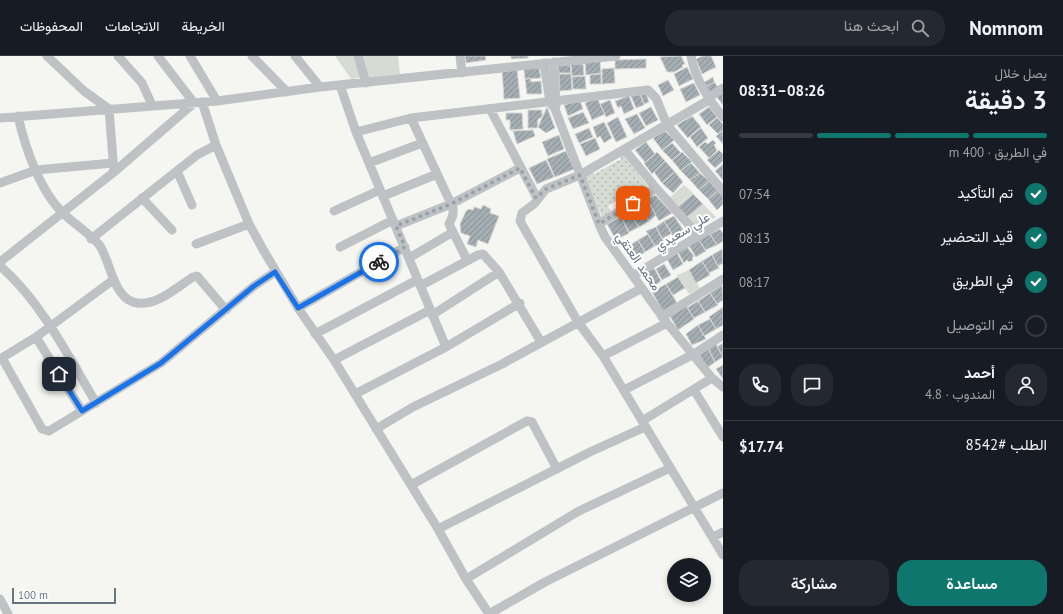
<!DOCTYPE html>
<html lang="ar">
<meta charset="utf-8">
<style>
body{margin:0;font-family:"PT Sans",Vazirmatn,sans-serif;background:#242831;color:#f1f3f6;direction:rtl;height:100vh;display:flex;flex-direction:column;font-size:15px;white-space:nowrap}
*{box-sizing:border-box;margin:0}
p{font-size:13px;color:#9ea1a6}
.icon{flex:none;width:22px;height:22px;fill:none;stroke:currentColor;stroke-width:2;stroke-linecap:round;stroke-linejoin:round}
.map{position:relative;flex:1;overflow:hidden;direction:ltr}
.side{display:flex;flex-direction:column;background:#171b24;width:340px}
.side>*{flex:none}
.buttons{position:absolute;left:667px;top:502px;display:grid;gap:8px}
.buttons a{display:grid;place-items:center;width:44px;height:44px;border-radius:50%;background:#171b24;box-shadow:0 2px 6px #0003;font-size:20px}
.scale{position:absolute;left:12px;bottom:10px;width:104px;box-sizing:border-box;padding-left:4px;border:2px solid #657581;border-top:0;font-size:11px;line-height:14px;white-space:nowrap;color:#657581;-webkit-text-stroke:3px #fff;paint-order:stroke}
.pin{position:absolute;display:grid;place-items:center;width:34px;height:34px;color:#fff;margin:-17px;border-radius:8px;box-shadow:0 2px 6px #0006}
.courier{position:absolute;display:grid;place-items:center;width:40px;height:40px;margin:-20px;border:3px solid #1a73e8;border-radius:50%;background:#fff;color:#222;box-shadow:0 1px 5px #0007}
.headline em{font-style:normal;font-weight:600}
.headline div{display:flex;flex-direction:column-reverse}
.headline{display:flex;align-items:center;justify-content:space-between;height:68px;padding:0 16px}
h1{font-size:26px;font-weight:600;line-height:30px}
.bar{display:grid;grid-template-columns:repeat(4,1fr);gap:6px 4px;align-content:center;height:48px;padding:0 16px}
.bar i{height:5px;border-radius:3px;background:#363941}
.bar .active{background:#0f766e}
.bar p{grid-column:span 4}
.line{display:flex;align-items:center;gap:10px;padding:0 16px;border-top:1px solid #363941}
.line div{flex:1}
.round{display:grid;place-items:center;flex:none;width:42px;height:42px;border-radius:16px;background:#242831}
ol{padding:0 16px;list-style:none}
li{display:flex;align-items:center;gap:12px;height:44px}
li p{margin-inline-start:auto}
li .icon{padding:4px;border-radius:50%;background:#0f766e;color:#fff;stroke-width:4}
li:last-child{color:#9ea1a6}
li i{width:22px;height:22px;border:2px solid #363941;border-radius:50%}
.primary-button{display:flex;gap:8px;margin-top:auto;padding:8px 16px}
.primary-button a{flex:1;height:46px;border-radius:16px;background:#0f766e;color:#fff;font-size:16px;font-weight:600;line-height:46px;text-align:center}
.primary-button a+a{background:#242831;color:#f1f3f6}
header{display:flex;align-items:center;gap:24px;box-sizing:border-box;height:56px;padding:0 20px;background:#171b24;border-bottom:1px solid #363941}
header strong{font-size:19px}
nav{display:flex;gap:22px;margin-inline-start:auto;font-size:14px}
.search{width:280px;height:36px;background:#242831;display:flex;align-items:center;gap:10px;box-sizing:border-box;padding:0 14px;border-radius:16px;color:#9ea1a6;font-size:15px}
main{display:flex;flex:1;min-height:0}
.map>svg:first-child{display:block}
.green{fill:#d6dbd3}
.park{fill:url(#park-dots)}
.building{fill:url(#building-hatch);stroke:#d6d6d4}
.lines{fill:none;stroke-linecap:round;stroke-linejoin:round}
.minor{stroke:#bec2c5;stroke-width:9}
.done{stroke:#97a2a8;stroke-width:4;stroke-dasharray:0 7.2}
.route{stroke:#1a73e8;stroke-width:5}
.labels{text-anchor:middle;stroke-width:4;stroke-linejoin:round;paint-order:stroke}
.street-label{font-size:13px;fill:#657581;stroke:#fff}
</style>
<header>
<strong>Nomnom</strong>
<div class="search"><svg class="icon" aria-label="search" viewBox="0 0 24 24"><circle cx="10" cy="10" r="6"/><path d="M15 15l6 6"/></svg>ابحث هنا</div>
<nav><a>الخريطة</a><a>الاتجاهات</a><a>المحفوظات</a></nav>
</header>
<main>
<section class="side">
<div class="headline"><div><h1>3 دقيقة</h1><p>يصل خلال</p></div><em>08:26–08:31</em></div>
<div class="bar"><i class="active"></i><i class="active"></i><i class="active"></i><i></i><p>في الطريق · 400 m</p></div>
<ol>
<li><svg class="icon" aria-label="check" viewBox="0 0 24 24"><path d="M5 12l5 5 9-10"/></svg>تم التأكيد<p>07:54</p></li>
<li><svg class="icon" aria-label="check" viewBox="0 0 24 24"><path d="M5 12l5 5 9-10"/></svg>قيد التحضير<p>08:13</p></li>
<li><svg class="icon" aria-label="check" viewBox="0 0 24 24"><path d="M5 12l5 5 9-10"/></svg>في الطريق<p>08:17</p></li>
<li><i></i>تم التوصيل</li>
</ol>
<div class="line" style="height:72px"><a class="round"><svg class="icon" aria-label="person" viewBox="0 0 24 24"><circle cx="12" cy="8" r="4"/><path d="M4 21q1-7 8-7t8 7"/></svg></a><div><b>أحمد</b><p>المندوب · 4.8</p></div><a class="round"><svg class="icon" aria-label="chat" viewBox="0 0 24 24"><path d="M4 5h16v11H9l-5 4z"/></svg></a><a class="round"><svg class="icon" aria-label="phone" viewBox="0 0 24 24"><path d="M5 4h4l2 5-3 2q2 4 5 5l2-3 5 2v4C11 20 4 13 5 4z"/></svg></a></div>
<div class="line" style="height:52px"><div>الطلب #8542</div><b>$17.74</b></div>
<div class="primary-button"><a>مساعدة</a><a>مشاركة</a></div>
</section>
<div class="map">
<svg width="723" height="558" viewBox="0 0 723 558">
<defs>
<pattern id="park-dots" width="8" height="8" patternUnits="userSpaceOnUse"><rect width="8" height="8" fill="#d6dbd3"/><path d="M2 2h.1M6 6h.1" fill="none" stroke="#b1b6b1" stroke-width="1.8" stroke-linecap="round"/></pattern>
<pattern id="building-hatch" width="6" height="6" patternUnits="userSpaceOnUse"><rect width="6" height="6" fill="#a4adb2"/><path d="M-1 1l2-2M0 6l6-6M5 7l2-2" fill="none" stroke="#899196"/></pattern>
</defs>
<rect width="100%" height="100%" fill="#f5f5f1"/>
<path class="green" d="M335,0h63l2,18 -49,5z
M684,129l9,8 -16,14 -8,-9z
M703,148l13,13 -20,12 -9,-12z
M689,214l11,18 -11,6 -12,-19z"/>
<path class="park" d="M622,97l28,36 -7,4 -4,-6 -31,19 3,6 -9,5 -17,-41 6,-6 3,4 27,-15 -2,-5z"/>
<path class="building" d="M465,0h20l1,4 -20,3z
M511,0h17v2l-17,1z
M681,0l4,8 -3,1 1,2 -9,5h-7l-7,-15z
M703,0h8l5,11 -14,7 -6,-15z
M646,3v9l-31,1v-9z
M600,5l1,12 -15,2 -1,-13z
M571,8h12l1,11 -12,1z
M558,9h12l1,8h-12z
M687,11l6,12 -14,7 -5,-12z
M539,12l2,10 -16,1 -1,-10z
M614,12l1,15 -13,1v-15z
M517,13l3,29 -16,1 -2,-29z
M559,18h12l1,16 -12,1z
M601,18v10h-11v-9z
M585,20l1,13h-13l-1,-12z
M713,21l1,5 -8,5 -3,-4z
M530,22l1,4 10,-1 1,13h-15l-2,-15z
M668,24l6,10 -11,6 -5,-11z
M714,26l5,6 -10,5 -3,-6z
M694,27l6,12 -14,7 -6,-13z
M723,36v13l-7,-9z
M646,37l3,9 -5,2 -3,-9z
M640,38l4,11 -8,3 -5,-12z
M629,40l5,13 -10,5 -3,-8 -3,2 -3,-7z
M597,42l8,16 -13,6 -7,-17z
M580,44l3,9 -15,7 -4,-11z
M610,44l5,13 -9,4 -6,-13z
M547,51l8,21 -9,5 -8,-6z
M651,51l7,13 -12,6 -7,-13z
M709,51l8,10 -10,8 -8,-11z
M528,54h14v7l-4,2 -1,9h-9z
M583,56l6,11 -16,6 -5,-11z
M506,57h16l1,16 -13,1v-10h-4z
M637,58l8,14 -11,6 -9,-15z
M692,60l9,11 -13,11 -11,-13z
M618,61l9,20 -11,5 -9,-19z
M717,62l6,6v6l-5,4 -9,-9z
M604,66l8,16 -8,5 -4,-7 -3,2 -4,-11z
M589,72l4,9 -14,6 -4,-9z
M701,72l7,10 -11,9 -7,-10z
M533,74l2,6 -18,8 -4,-13z
M665,75l9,9 -12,10 -9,-12z
M723,75v13l-7,-8z
M559,79l5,14 -16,7 -6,-14z
M595,82l5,11 -14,7 -6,-12z
M713,84l3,3 -2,2 3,5 -8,8 -10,-11 6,-5 3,2z
M646,86l9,12 -10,8 -10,-12z
M672,87l9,10 -9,7 -10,-10z
M719,94l4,4v7l-8,7 -8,-8z
M566,95l8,18 -19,8 -8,-18z
M657,96l8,9 -13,13 -8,-11z
M682,96l10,10 -11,9 -9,-11z
M546,104l8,17 -17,7 -8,-16z
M665,105l10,11 -13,11 -8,-11z
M691,107l9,10 -10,7 -9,-9z
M723,108v16l-8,-9z
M675,116l8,10 -10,11 -11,-10z
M700,117l9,8 -10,9 -9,-10z
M709,125l9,10 -10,8 -9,-9z
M718,135l5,5v8l-6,6 -9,-11z
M693,138l10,10 -16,13 -9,-10z
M655,139l17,18 -13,8 -12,-22z
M647,143l9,16 -7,6 -10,-17z
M639,148l10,17 -10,6 -12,-16z
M483,149l8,4 -1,4 9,3 -11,28 -10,-4 -2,7 -9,-3 3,-8 -9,-3 -1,-9 6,-13 3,-2 4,1 1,-3 7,2z
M627,155l12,16 -10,5 -9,-17z
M674,160l10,15 -10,7 -10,-17z
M621,161l8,16 -13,7 -9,-16z
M664,165l8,12 -10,6 -6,-12z
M656,171l8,15 -9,4 -9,-15z
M720,173l3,4v8l-6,4 -7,-11z
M648,178l7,12 -10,6 -7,-12z
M710,178l7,11 -12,5 -6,-10z
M638,184l7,12 -11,7 -6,-12z
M699,184l7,11 -10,6 -7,-11z
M687,191l7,9 -2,2 1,2 -4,2 -2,-2 -3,3 -6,-11z
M722,193l1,14 -5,3 -6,-11z
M677,197l6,11 -10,6 -6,-11z
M712,199l7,13 -10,5 -7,-12z
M702,205l8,14 -14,8 -7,-13z
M664,208l7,11 -9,5 -6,-11z
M654,212l7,13 -9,7 -8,-15z
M678,221l7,11 -12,7 -7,-11z
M666,228l11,19 -14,8 -11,-19z
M722,229l1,15 -6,4 -7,-11z
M710,237l8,12 -13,7 -7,-11z
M698,245l7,11 -11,6 -7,-10z
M686,249l8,14 -16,11 -8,-14z
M723,251v18l-7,4 -7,-12z
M710,263l6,10 -12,7 -6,-11z
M698,269l8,14 -14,6 -6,-11z
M723,287v13l-6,-9z
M716,288l7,13 -8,5 -7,-14z
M708,292l7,14 -8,6 -8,-14z
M723,309v14l-7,-10z"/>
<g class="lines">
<path class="minor" d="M47,0l37,35 25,18 5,63
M118,0l24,27 10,22
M190,0l27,45
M252,0l35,36
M295,0l25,31
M358,0l8,27
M460,0l2,17
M691,0c4,23 17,43 32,61
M554,6l2,44
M544,7l6,39 5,7 44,115 6,13 62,86 45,55 11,9
M340,29l16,47 90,215
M708,42l15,-10
M709,44l-129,75 -34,14 -12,15 -12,9 -2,8 58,101 25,34 120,199
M202,46l14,43 33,79 16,29 33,55 36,52 104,169 28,50 23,35
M490,53l47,89
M18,60c7,31 22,76 46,98 9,9 29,22 36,32 10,15 13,49 33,56 21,7 44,-15 60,-25l4,-1 29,34
M0,62l217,-17 103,-14 296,-31
M411,62l42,90v7l-4,9 18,36
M356,76l55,-14 237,-28 8,8 11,27 56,66
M625,94l31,38 42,47
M369,107l53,-20
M177,115l15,34
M0,127l36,-13 77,-7
M383,140l54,-22
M142,142l30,32
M334,155l46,-21
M599,168l57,-36
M396,170l55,-22 69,-36
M91,183l106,-84 19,-10
M196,188l53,-20
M340,191l53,-27
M409,202l44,-26
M0,206l114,-90 80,-69 -36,-47
M0,210c40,34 69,91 96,137
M634,219l89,-54
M420,230l58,-31 5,-1 16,18 42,70
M298,252l107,-61
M432,259l67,-43
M662,261l61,-38
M315,278l102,-54
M36,281l46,74
M603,300l64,-33
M2,302l40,71 7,2 112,-68 93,-77 21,-14
M0,303l36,-22 77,-57
M334,304l96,-50
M624,334l70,-36 29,-19
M694,334l29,47
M355,338l91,-47 74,-44
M642,365l70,-43
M376,373l37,-22 89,-43 140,-76
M411,429l116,-64 5,1 25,47
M438,473l152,-77 55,-25
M713,481l10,-5
M466,523l113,-68 91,-43
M0,543l8,15
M489,558l56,-32 178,-89"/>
</g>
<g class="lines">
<path class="done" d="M379,206l26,-15 -9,-21 55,-22 69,-36 16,30 10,-9 34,-14 19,49 34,-21"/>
<path class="route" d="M59,318l23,37 79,-48 93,-77 21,-14 23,36 81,-46"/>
</g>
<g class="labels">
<g class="street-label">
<text transform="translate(682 175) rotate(-31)" y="5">علي سعيدي</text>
<text transform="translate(639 205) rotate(55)" y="5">محمد العتقي</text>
</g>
</g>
</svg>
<div class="buttons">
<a><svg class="icon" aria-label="layers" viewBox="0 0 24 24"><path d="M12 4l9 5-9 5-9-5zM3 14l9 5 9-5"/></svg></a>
</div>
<div class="scale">100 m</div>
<div class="pin" style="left:633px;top:147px;background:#ea580c"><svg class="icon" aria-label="bag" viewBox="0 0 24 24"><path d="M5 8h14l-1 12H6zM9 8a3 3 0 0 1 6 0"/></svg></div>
<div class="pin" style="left:59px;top:318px;background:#1f2937"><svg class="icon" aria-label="home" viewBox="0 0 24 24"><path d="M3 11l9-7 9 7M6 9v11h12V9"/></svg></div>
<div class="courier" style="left:379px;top:206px"><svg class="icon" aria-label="bike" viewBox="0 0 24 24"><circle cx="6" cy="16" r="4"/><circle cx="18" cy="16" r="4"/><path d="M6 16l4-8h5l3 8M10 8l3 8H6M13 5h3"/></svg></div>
</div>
</main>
